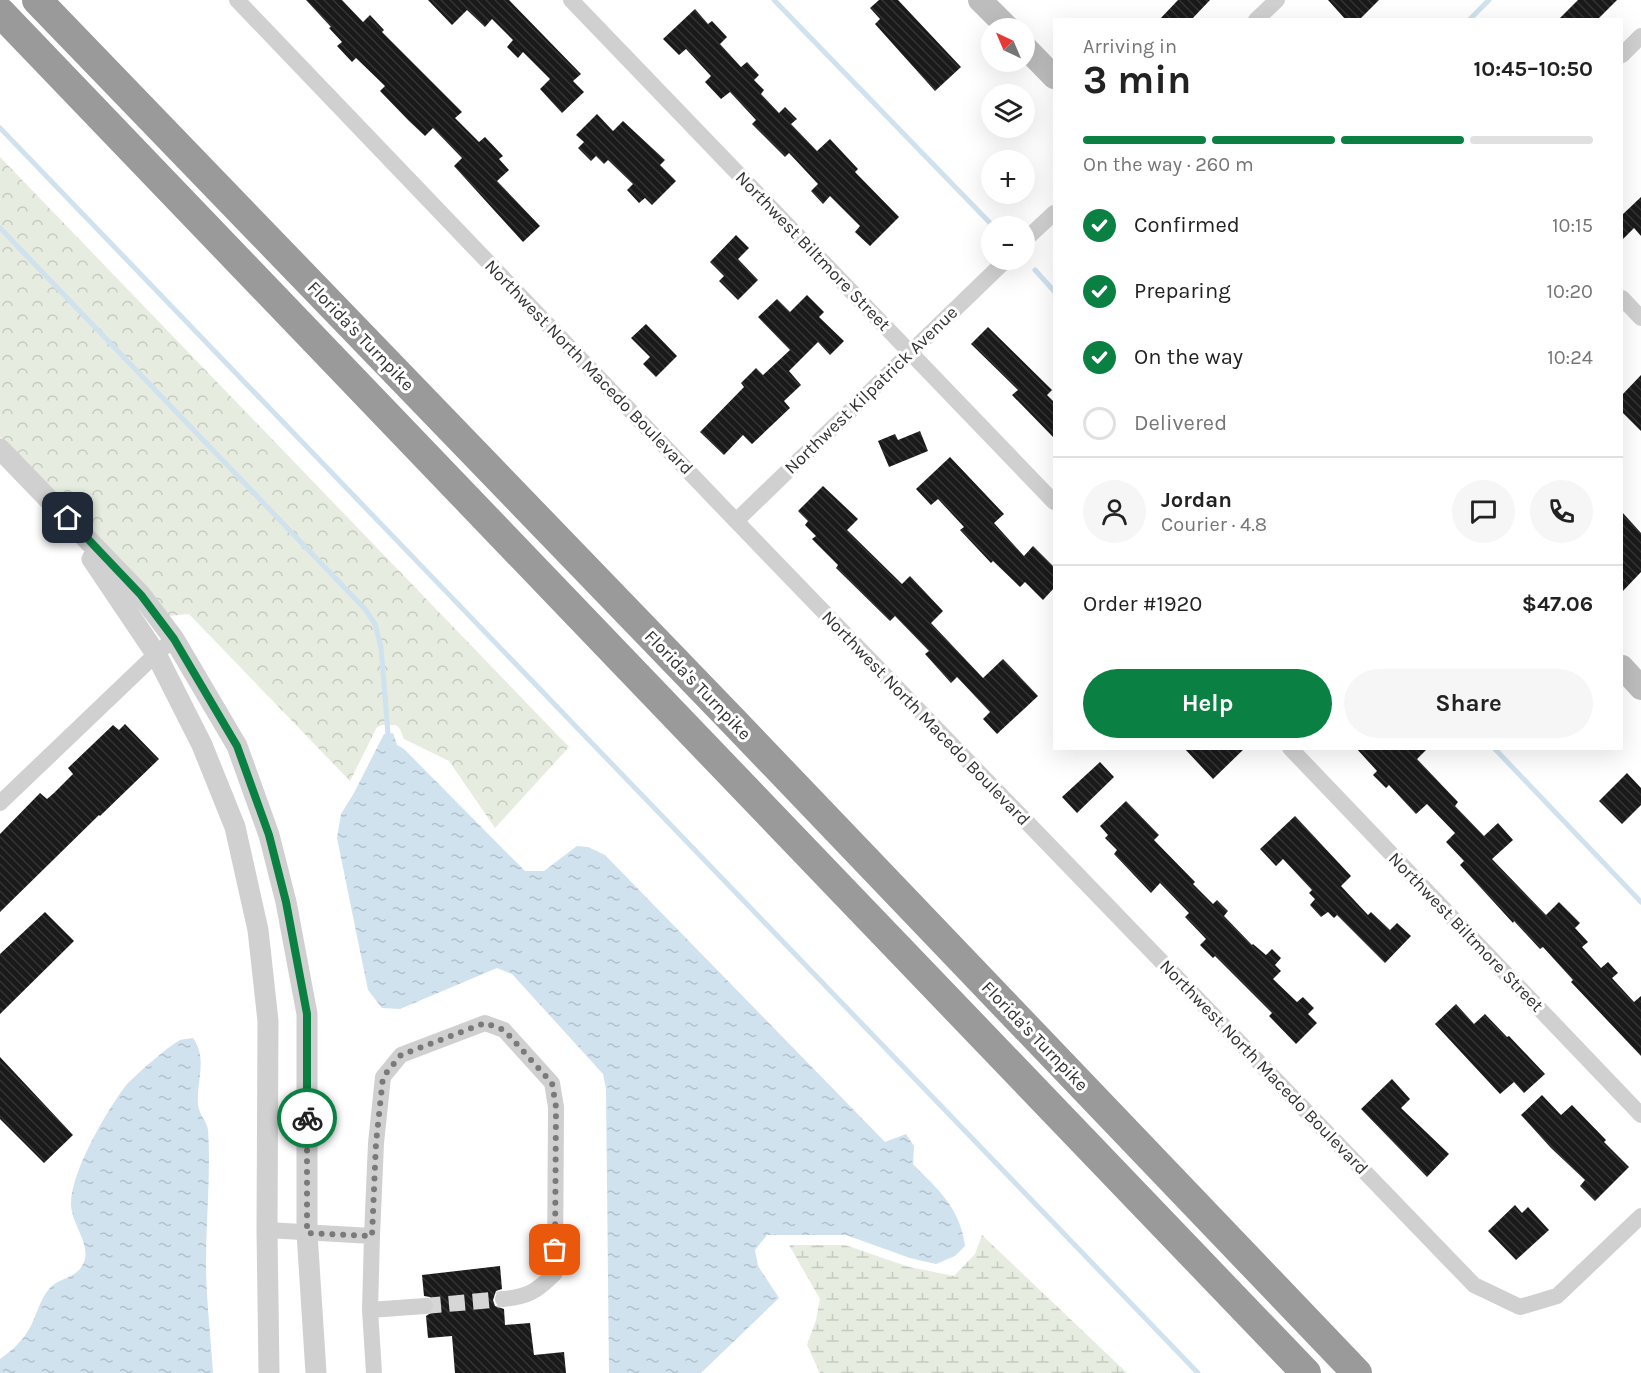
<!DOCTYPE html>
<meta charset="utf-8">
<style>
body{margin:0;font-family:Karla,sans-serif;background:#f6f6f6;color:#222;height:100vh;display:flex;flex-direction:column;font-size:22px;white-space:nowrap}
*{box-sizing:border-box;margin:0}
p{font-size:20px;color:#767676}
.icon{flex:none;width:33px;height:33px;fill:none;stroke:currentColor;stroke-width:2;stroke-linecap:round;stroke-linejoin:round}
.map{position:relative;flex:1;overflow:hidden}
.side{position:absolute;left:1053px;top:18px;width:570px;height:732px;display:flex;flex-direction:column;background:#fff;border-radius:0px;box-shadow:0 6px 24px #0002}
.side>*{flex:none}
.needle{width:39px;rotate:316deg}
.tools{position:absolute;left:981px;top:18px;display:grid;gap:12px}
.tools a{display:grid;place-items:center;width:54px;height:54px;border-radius:50%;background:#fff;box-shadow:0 6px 24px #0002;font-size:30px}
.pin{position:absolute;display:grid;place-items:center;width:51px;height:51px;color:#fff;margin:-26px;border-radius:12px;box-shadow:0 3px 9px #0006}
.courier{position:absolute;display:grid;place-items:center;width:60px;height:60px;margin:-30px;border:4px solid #0b8043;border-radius:50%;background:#fff;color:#222;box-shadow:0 2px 8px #0007}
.overview em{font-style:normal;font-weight:700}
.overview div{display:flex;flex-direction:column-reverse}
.overview{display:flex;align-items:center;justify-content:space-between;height:102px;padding:0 30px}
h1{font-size:39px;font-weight:700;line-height:45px}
.bar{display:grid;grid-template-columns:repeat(4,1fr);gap:9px 6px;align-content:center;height:72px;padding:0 30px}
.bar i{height:8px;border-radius:4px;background:#e0e0e0}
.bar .current{background:#0b8043}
.bar p{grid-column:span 4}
.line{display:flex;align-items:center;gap:15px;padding:0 30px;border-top:2px solid #e0e0e0}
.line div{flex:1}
.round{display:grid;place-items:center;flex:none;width:63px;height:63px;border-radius:32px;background:#f6f6f6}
ol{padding:0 30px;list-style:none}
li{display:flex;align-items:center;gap:18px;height:66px}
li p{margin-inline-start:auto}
li .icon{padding:6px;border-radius:50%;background:#0b8043;color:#fff;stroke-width:4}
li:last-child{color:#767676}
li i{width:33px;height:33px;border:3px solid #e0e0e0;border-radius:50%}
.button{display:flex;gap:12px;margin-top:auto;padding:12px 30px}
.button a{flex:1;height:69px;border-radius:36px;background:#0b8043;color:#fff;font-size:24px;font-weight:700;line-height:69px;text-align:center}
.button a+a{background:#f6f6f6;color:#222}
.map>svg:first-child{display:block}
.forest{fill:url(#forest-crowns)}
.wetland{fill:url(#wetland-marsh)}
.water{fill:url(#water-ripples)}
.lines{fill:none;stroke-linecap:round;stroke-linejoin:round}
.stream{stroke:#cfe2ee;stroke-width:5}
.building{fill:url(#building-back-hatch)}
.minor-tunnel{stroke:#d6d6d6;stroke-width:16;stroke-dasharray:16 8;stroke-linecap:butt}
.minor{stroke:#d0d0d0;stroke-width:16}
.tertiary{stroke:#d0d0d0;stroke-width:21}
.secondary{stroke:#bdbdbd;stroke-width:24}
.motorway{stroke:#9a9a9a;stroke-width:30}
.done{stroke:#7a7a7a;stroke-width:6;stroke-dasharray:0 10.8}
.route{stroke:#0b8043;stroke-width:8}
.labels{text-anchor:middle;stroke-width:6;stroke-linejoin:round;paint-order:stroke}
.street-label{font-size:18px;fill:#333;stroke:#fff}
</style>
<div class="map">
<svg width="1641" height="1373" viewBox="0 0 1641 1373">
<defs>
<pattern id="forest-crowns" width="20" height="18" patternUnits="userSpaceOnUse" patternTransform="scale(1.5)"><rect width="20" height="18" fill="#e6ecdf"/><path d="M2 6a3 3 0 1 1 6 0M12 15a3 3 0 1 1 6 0" fill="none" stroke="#c6cbc0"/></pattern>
<pattern id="wetland-marsh" width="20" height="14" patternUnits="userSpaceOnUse" patternTransform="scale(1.5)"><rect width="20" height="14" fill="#e6ecdf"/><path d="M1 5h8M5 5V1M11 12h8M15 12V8" fill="none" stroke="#c6cbc0"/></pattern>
<pattern id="water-ripples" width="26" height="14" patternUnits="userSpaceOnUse" patternTransform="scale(1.5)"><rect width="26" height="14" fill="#cfe2ee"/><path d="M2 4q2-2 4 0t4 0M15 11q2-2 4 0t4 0" fill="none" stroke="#b2c2cd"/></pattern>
<pattern id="building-back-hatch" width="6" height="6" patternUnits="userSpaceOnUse" patternTransform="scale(1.5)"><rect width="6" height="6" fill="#1a1a1a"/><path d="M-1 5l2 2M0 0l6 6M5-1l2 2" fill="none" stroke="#333"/></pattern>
</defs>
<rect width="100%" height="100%" fill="#fff"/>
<path class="forest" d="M0,157l569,590 -74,81 -46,-67 -45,-22 -4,-10 -4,-4h-14l-5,2 -27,54 -161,-167 -21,2 -168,-179z"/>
<path class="wetland" d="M982,1235l145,138h-307l-13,-28 9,-25 4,-21 -31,-54h56l64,22 45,9 21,-22z"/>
<path class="water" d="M393,733l4,12 7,4 121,122h19l33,-25 11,1 17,8 280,287 21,-8 8,12 -1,18c25,26 47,43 52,82l-10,10 -19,8 -26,-6 -64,-23h-79l-12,15 3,16 21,32 -78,75h-92l-3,-284 -3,-15 -91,-100 -15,-6 -97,41 -18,-1 -14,-18 -31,-152 4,-24 13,-21 30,-59z
M193,1038c15,21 3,44 5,67 1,10 9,16 10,25 3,44 -2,89 -2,133 0,37 5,74 7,110h-213v-14c9,-6 20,-16 26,-25 10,-14 12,-32 23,-45 9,-12 28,-9 35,-27 7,-18 -13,-39 -13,-58 0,-32 34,-90 53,-116 6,-9 46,-43 56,-48 3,-1 9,-1 13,-2z"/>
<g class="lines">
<path class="stream" d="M774,0l219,226
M1469,20l20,-20
M0,128l1198,1245
M0,228l365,381 10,15 6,23 7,87
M1035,270l19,21
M1494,748l147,154"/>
</g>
<path class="building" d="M306,0h36l21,22 7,-7 14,15 -2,2 80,80 -7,6 24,24 6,-5 18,19 -4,3 10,11 -12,11 43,45 -17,16 -69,-76 8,-8 -29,-30 -8,8 -17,-16 -28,-29 5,-5 -29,-28 -4,4 -15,-16 5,-4 -13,-14 2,-1z
M428,0h81l72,74 -8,7 11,11 -22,21 -22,-24 10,-10 -27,-27 -5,6 -11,-11 6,-7 -21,-21 -7,8 -18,-17 -15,15z
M879,0h19l63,67 -26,24 -60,-67 5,-5 -10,-11z
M1178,0h32l-19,20h-32z
M1328,0h51l-20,20h-13z
M1578,0h39l-20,20h-39z
M695,9l13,15 4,-3 15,16 -7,7 21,23 6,-5 12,13 -5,5 10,10 -3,4 18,19 6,-6 12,12 -6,5 26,27 13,-12 28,30 -3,3 44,45 -29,29 -15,-14 5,-6 -30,-30 -7,8 -12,-13 7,-7 -29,-31 -4,4 -33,-33 4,-4 -26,-28 -9,7 -16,-17 6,-6 -25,-27 -7,6 -16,-16z
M597,114l16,17 10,-10 42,39 -5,5 16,16 -24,24 -7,-7 -6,5 -12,-13 6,-6 -25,-24 -4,4 -8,-8 -5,5 -13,-13 6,-6 -8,-7z
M1641,197v39l-7,-8 -12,12v-25z
M736,235l13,13 -11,11 20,21 -20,20 -19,-19 5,-5 -14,-14z
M807,295l17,17 -5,5 25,24 -14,14 -12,-13 -29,29 12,14 -17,16 6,7 -38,36 -9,-9 -19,20 -24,-23 44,-45 -3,-4 15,-15 7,7 27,-25 -32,-33 19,-18 13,13z
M646,324l31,32 -21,21 -13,-13 7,-7 -19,-19z
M988,327l64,63 -5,5 7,7v36l-42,-43 6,-5 -47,-46z
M1641,375v56l-19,-19v-17z
M920,431l8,20 -39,16 -11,-26 17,-7 3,6z
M950,457l54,57 -10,9 30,33 9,-10 21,21v21l-11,12 -18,-18 -5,5 -27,-26 -2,2 -31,-33 4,-3 -26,-28 -7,6 -15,-16z
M823,486l35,33 -11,11 55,54 8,-8 33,35 -12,12 52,55 20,-19 35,37 -41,38 -14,-15 7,-7 -33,-35 -6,6 -26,-29 4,-3 -34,-35 -5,5 -54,-53 2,-3 -26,-26 4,-3 -11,-11 3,-4 -10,-10z
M1622,512l19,21v39l-19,20z
M125,724l34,35 -59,57 -1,-1 -99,97v-78l40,-41 7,6 7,-6 19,-19 -5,-6 45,-43 6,5z
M1184,748h61l-32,31z
M1356,748h72l-11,11 41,43 -3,4 29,30 14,-13 15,17 -21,19 54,56 13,-13 21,21 -5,5 13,14 -6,5 19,21 7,-6 10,11 -6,5 22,24 7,-6v60l-70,-74 2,-2 -30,-33 -3,2 -26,-28 -1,2 -53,-58 4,-4 -18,-19 9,-9 -28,-29 -11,10 -27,-29 -3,3 -13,-13 4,-4z
M1100,762l14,15 -37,36 -15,-16z
M1627,773l14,15v17l-19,19 -23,-23z
M1126,801l33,34 -5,5 41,42 -2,2 20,20 4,-4 11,11 -4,5 28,29 1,-1 13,11 6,-6 9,9 -6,7 6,6 -8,8 24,23 6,-5 11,11 -6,6 9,9 -21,21 -27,-28 3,-3 -57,-57 -2,2 -13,-13 6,-6 -21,-22 4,-4 -29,-30 -9,10 -37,-39 3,-4 -12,-12 3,-3 -8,-9z
M1295,816l56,60 -10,10 27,29 3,-3 19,18 7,-7 14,13 -26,27 -48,-48 -3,3 -6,-6 -7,5 -11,-12 5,-6 -6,-6 3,-3 -29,-31 -7,7 -16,-17z
M45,912l29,29 -74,73v-60z
M1456,1004l18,20 11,-10 22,23 2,-1 36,38 -21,19 -10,-11 -14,12 -65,-70z
M0,1057l73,78 -29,28 -44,-44z
M1392,1079l18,20 -9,9 48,46 -22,23 -66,-68z
M1542,1095l19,20 11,-10 34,35 -2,2 25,25 -34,34 -15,-15 5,-6 -34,-32 -30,-33z
M1515,1205l7,8 6,-6 21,23 -33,30 -28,-29z
M500,1266l2,23 -6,2 -3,9 2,6 9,3 1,16 25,-2 4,32 30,-3 2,21h-111l-3,-37 -24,2 -2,-22 8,-5 1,-6 -5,-8 -6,-1 -2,-21z"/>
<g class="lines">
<path class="minor-tunnel" d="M425,1306l78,-7"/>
<path class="minor" d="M237,0l499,521 738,764 46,22 37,-11 84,-80
M571,0l483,502
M1256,20l21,-20
M1622,55l19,-19
M1024,241l30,-28
M1622,298l19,20
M736,521l270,-261
M1290,748l351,367
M0,803l156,-149 18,-15
M267,1230l105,6
M370,1310l55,-4
M374,1373l-4,-63 2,-74 4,-93 7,-66 18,-22 84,-32 19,7 48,53 4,24 -1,166c-18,18 -27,24 -52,26"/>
<path class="tertiary" d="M0,449l141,146 33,44 63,107 32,89 17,67 21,112v219l9,140
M92,559l64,95 46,91 33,82 23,103 10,91 -1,209 2,143"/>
<path class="secondary" d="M980,0l28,28
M1024,46l30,31
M1622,667l19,21"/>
<path class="motorway" d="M37,0l699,724 621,649
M0,12l1306,1361"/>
</g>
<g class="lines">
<path class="done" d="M307,1118v115l65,3 4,-93 7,-66 18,-22 84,-32 19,7 48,53 4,24 -1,143"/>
<path class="route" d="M68,518l73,77 33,44 63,107 32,89 17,67 21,112v104"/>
</g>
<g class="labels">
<g class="street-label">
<text transform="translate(813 251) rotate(46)" y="6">Northwest Biltmore Street</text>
<text transform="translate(361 336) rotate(46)" y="6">Florida's Turnpike</text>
<text transform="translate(589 367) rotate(46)" y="6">Northwest North Macedo Boulevard</text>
<text transform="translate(871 390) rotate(-44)" y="6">Northwest Kilpatrick Avenue</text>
<text transform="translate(698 685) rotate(46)" y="6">Florida's Turnpike</text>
<text transform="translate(926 718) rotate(46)" y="6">Northwest North Macedo Boulevard</text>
<text transform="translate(1466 932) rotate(46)" y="6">Northwest Biltmore Street</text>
<text transform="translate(1035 1036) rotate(46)" y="6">Florida's Turnpike</text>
<text transform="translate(1264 1067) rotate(46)" y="6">Northwest North Macedo Boulevard</text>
</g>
</g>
</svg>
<div class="tools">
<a><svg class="needle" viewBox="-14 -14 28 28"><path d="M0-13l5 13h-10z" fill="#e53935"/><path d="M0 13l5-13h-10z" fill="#767676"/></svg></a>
<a><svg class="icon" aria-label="layers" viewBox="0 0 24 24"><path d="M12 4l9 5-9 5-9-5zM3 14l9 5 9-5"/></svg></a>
<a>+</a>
<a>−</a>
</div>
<div class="pin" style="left:555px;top:1250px;background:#ea580c"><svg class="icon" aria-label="bag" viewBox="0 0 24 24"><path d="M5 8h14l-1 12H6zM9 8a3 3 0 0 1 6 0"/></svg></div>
<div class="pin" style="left:68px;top:518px;background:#1f2937"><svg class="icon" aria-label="home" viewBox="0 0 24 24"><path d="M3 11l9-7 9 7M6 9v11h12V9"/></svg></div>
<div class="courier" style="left:307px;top:1118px"><svg class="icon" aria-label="bike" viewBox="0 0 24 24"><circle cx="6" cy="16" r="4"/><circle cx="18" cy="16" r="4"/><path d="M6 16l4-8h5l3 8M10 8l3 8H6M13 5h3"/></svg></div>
<section class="side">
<div class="overview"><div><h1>3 min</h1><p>Arriving in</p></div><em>10:45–10:50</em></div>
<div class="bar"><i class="current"></i><i class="current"></i><i class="current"></i><i></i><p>On the way · 260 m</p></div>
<ol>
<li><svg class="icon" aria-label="check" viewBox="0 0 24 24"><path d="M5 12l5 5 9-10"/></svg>Confirmed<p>10:15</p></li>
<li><svg class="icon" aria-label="check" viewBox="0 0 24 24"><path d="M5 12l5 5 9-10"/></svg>Preparing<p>10:20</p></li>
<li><svg class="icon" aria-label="check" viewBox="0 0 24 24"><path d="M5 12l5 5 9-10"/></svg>On the way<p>10:24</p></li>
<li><i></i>Delivered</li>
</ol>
<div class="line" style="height:108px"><a class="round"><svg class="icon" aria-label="person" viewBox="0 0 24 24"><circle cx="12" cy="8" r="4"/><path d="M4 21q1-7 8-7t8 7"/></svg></a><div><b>Jordan</b><p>Courier · 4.8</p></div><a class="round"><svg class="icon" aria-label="chat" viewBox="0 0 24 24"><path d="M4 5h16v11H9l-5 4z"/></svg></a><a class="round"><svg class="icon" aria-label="phone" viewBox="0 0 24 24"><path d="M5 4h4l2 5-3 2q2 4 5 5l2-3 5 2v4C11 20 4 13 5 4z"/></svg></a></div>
<div class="line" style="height:78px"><div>Order #1920</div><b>$47.06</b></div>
<div class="button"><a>Help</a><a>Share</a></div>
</section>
</div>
